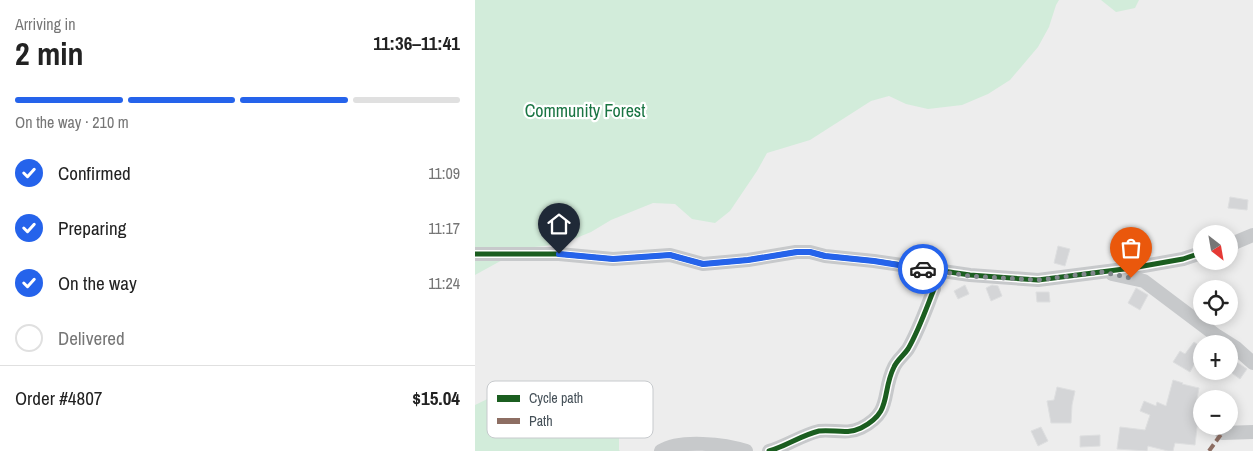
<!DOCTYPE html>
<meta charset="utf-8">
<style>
body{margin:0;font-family:"Archivo Narrow",sans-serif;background:#f2f2f2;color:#222;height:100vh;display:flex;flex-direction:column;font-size:19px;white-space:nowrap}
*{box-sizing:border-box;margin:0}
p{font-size:16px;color:#767676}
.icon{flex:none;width:28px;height:28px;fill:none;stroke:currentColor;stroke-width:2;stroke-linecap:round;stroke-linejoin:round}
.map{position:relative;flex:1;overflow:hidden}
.panel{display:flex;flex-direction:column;background:#fff;width:475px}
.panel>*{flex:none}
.needle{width:32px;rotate:149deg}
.fabs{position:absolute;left:718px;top:225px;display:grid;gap:10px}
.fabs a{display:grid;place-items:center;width:45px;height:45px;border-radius:50%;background:#fff;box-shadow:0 2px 12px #0003;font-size:25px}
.pin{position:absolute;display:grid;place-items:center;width:42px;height:42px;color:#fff;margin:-51px -21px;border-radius:50% 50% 50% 0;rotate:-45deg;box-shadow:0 0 5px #0007}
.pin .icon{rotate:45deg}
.courier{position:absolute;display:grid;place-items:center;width:50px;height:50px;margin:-25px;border:4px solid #2563eb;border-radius:50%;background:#fff;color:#222;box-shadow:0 1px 6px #0007}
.head em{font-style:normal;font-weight:700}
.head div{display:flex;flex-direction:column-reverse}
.head{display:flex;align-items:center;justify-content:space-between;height:85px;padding:0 15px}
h1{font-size:32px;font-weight:700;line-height:38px}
.bar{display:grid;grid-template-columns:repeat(4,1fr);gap:8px 5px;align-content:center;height:60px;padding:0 15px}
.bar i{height:6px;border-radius:4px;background:#e0e0e0}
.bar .current{background:#2563eb}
.bar p{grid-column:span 4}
.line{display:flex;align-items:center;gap:12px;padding:0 15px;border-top:1px solid #e0e0e0}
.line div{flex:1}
ol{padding:0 15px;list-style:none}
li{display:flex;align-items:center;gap:15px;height:55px}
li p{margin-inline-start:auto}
li .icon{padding:5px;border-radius:50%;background:#2563eb;color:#fff;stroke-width:4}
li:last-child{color:#767676}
li i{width:28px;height:28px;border:2px solid #e0e0e0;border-radius:50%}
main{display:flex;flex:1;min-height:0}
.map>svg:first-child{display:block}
.green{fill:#d2ecda}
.building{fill:#d4d5d7;stroke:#dedfe0}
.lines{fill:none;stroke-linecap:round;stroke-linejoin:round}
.minor{stroke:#c7c9cb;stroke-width:14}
.quiet{stroke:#8d6e63;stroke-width:4;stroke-dasharray:8 4;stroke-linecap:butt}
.cycleway-casing{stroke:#fff;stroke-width:8}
.cycleway{stroke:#1b5e20;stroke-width:5}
.done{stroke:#80878c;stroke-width:5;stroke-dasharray:0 9}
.route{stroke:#2563eb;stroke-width:6}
.labels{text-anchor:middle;stroke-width:4.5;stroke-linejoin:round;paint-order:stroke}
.park-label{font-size:18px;fill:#1a7543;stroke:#fff}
.key{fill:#fff;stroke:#c7cacd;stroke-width:1}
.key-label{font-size:14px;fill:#455058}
</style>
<main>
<section class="panel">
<div class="head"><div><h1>2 min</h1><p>Arriving in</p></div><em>11:36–11:41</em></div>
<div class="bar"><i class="current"></i><i class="current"></i><i class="current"></i><i></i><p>On the way · 210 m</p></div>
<ol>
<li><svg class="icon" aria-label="check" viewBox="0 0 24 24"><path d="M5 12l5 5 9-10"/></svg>Confirmed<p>11:09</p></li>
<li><svg class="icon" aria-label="check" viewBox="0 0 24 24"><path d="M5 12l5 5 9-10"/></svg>Preparing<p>11:17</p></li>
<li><svg class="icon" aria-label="check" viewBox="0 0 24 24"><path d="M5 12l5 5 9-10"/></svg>On the way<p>11:24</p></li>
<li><i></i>Delivered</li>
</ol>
<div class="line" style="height:65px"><div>Order #4807</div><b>$15.04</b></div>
</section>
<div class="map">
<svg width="778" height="451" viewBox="0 0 778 451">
<rect width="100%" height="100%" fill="#ededed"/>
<path class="green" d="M0,0h584l-3,5 -7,22 -11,20 -28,33 -22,14 -26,11 -34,4 -22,-5 -17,-8 -18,5 -61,39 -43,13 -10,18 -27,40 -15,12 -23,-4 -17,-15 -22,-1 -42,17 -20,12 -22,9 -24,5 -21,2 -49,27z
M626,0h38l-4,8 -19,4z
M102,384h10l16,11 9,-1 12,-8 6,5 2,6 -3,12 -10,24v17l1,1h-145v-46l31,-15 34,-3 11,2z"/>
<path class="building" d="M755,197l18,3 -1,10 -19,-2z
M583,246l12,3 -5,17 -11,-3z
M490,285l4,9 -11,5 -4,-8z
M517,285l6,1 4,10 -11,5 -5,-13z
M661,288l12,7 -8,15 -12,-7z
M561,292h13l1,10h-13z
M719,342l7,5v6l-5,8 -6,11 -17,-10 7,-11 5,3z
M754,357l18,12 -7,10 -11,-8z
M698,380l10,3 -1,1 17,4 -4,21 4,1 -4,35 -20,-2 -2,8h-5l-20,-5 -1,5 -30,-2 3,-22 25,3 5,-15 -10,-4 4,-10 12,5 1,-4 9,4z
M582,387l18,4 -3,14 -1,18h-20l-4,-22 7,-1z
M566,427l7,14 -10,5 -7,-15z
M625,435v11l-20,1v-11z"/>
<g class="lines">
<path class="minor" d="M754,245l24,-10
M0,254h84l54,5 57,-4 33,9 45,-4 48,-8h14l15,4 49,5 96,14 68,5 94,-12 51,-9 18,-6
M637,274l32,7 73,55 19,12 17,15
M747,433l31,-1
M186,451c19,-12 64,-7 85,0
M294,451c17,-5 33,-16 50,-20 14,-2 28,4 42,-3 32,-16 20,-35 33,-61 3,-7 10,-12 14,-18 11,-19 18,-40 26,-60l-7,-19"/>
<path class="quiet" d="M734,451l13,-18"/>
<g class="cycleway-casing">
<path id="cycleway" d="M0,254h84l54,5 57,-4 33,9 45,-4 48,-8h14l15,4 49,5 96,14 68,5 94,-12 51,-9 18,-6
M294,451c17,-5 33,-16 50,-20 14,-2 28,4 42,-3 32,-16 20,-35 33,-61 3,-7 10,-12 14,-18 11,-19 18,-40 26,-60l-7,-19"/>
</g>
<use href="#cycleway" class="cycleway"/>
</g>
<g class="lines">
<path class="done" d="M448,269l47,7 68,4 64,-8 29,6"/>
<path class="route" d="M84,254l54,5 57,-4 33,9 45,-4 49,-8h13l15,4 49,5 49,8"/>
</g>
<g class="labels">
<g class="park-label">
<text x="110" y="117">Community Forest</text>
</g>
</g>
<rect x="12" y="381" width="166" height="57" rx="8" class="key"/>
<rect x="22" y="395" width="23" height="7" fill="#1b5e20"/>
<rect x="22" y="418" width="23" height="6" fill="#8d6e63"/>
<g class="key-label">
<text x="54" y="403">Cycle path</text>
<text x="54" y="426">Path</text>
</g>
</svg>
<div class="fabs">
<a><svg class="needle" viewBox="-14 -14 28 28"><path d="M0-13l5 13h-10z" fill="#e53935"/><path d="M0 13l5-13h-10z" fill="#767676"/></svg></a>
<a><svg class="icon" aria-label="locate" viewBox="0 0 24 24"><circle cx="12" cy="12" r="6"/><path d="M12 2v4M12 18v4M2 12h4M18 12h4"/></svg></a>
<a>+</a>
<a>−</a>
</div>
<div class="pin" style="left:656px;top:278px;background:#ea580c"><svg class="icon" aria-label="bag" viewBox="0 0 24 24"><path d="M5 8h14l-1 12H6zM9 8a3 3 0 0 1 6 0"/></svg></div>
<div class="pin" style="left:84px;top:254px;background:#1f2937"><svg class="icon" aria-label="home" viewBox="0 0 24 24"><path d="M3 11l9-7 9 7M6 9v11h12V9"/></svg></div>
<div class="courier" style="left:448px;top:269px"><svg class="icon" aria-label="car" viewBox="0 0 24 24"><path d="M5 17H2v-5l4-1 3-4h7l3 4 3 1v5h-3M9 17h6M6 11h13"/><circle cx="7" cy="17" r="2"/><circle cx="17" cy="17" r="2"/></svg></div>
</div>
</main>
